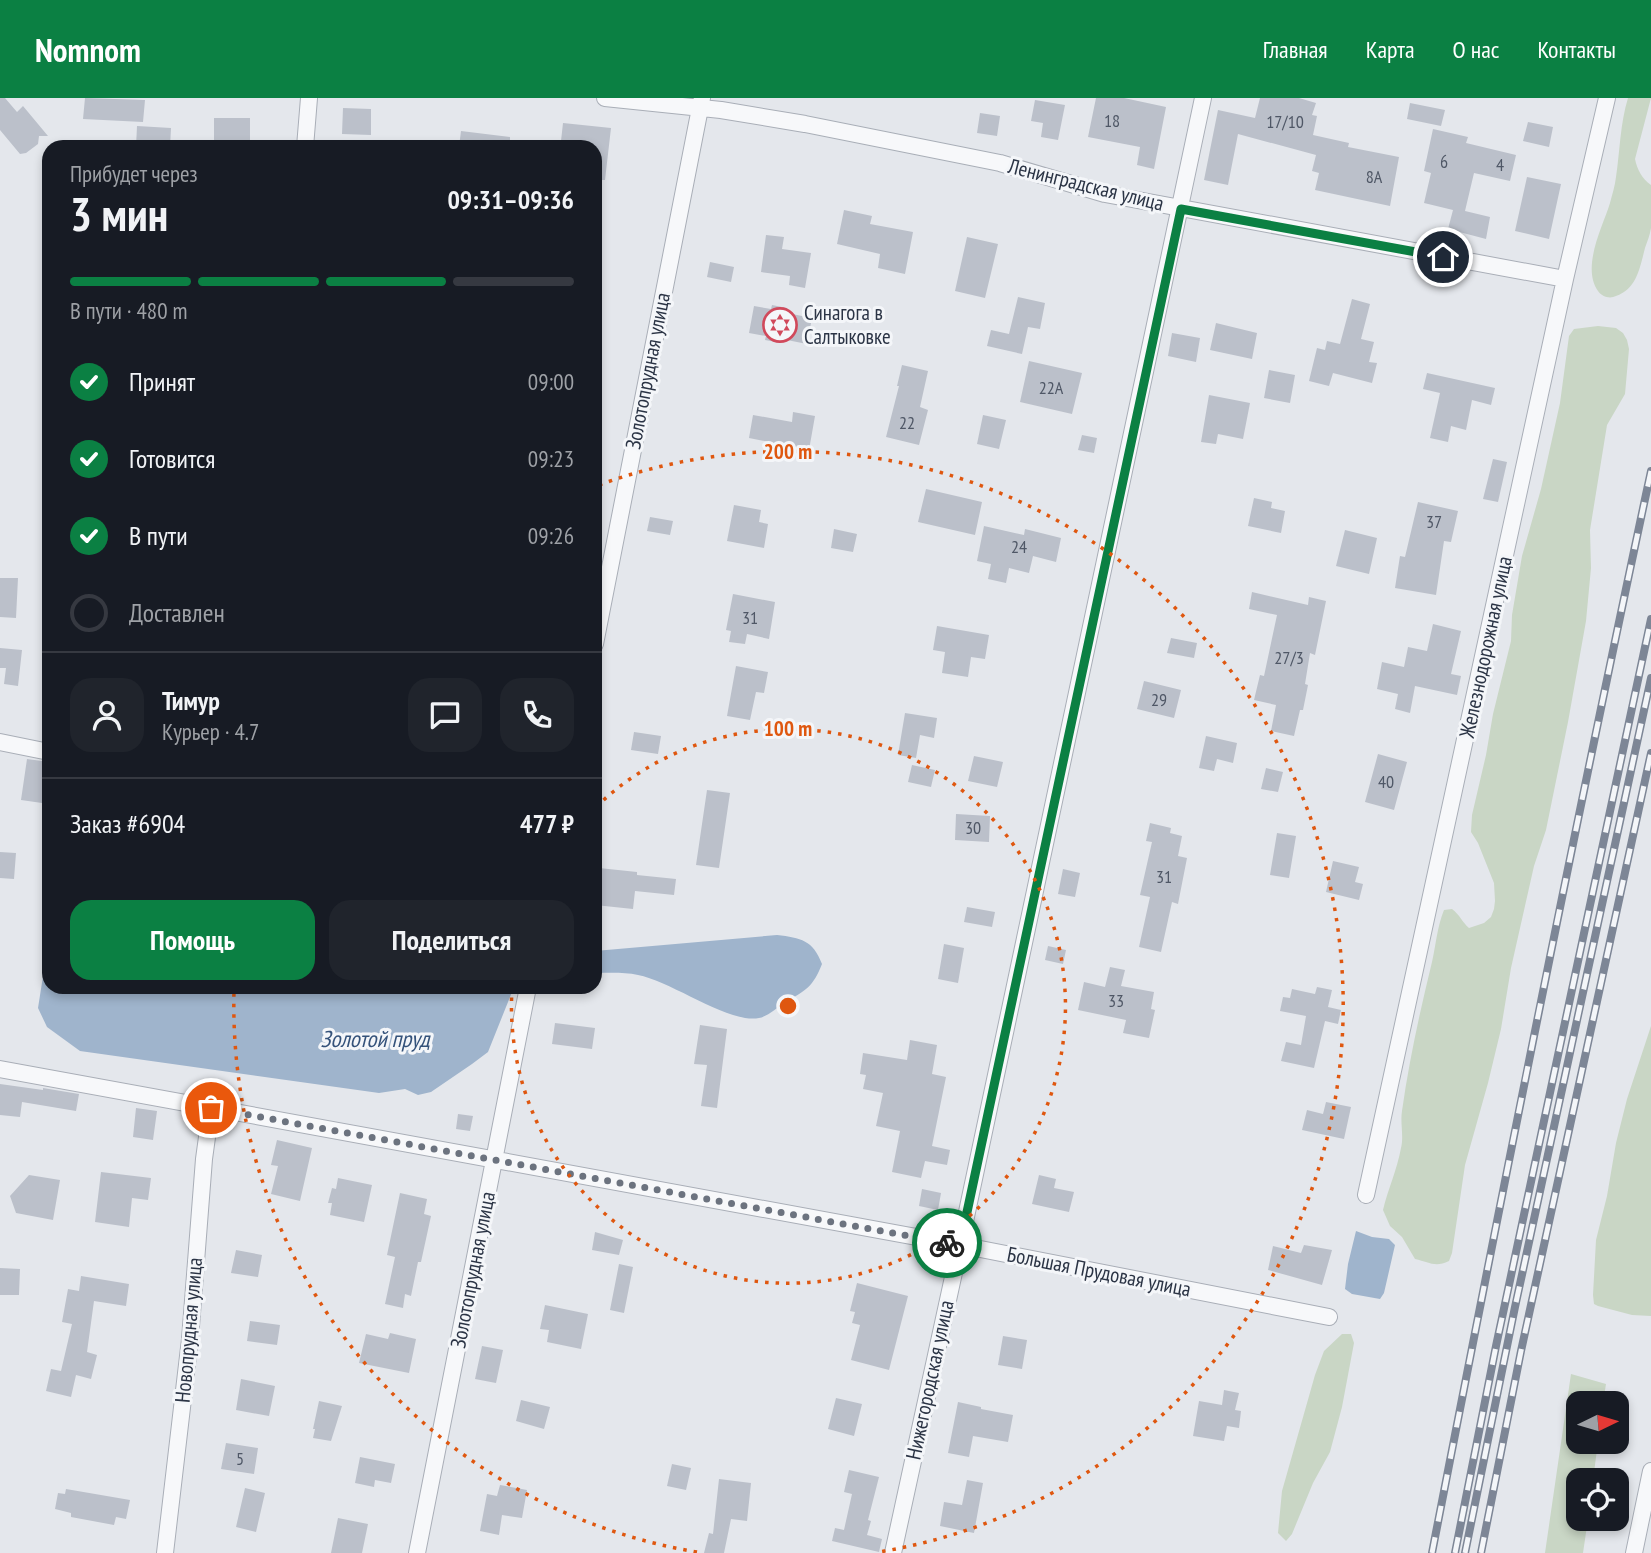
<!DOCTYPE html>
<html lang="ru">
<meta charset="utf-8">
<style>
body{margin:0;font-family:"PT Sans Narrow",sans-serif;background:#20242c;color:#f1f3f6;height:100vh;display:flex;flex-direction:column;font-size:26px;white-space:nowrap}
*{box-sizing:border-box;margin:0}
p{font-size:23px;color:#9ea1a6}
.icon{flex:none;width:38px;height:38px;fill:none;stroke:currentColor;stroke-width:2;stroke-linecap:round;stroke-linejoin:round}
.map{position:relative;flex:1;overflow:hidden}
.sheet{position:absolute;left:42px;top:42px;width:560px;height:854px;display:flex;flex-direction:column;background:#171b24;border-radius:21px;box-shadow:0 4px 10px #0003}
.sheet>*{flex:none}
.needle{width:46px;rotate:85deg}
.controls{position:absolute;left:1566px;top:1293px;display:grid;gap:14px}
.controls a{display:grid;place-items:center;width:63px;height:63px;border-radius:14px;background:#171b24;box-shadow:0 4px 10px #0003;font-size:35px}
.pin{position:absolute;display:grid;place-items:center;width:60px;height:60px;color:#fff;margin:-30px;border:4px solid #fff;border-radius:50%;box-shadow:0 2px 7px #0007}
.courier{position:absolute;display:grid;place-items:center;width:70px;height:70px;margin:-35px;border:5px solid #0b8043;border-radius:50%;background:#fff;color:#222;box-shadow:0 2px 9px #0007}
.overview em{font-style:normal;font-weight:600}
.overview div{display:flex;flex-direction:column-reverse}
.overview{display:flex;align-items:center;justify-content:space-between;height:119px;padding:0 28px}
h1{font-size:46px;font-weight:600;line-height:52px}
.bar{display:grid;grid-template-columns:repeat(4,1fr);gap:10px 7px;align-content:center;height:84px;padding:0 28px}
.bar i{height:9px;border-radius:5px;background:#363941}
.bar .active{background:#0b8043}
.bar p{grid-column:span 4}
.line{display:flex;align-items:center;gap:18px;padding:0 28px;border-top:2px solid #363941}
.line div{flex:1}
.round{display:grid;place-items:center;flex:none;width:74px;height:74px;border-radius:21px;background:#20242c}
ol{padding:0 28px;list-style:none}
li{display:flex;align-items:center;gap:21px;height:77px}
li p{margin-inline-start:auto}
li .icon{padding:7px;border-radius:50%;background:#0b8043;color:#fff;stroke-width:4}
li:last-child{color:#9ea1a6}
li i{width:38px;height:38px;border:4px solid #363941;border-radius:50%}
.button{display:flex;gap:14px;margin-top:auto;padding:14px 28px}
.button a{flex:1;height:80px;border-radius:21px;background:#0b8043;color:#fff;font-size:28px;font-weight:600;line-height:80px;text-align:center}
.button a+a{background:#20242c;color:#f1f3f6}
header{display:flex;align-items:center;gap:42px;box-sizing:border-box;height:98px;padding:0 35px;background:#0b8043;color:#fff}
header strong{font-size:33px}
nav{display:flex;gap:38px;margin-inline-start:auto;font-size:24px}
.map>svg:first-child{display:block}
.green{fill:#c9d6c5}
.water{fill:#9fb4cc}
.building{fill:#bbc0ca}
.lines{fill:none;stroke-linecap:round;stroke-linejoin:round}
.minor-casing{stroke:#a9aeb7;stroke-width:18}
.minor{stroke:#f7f8fa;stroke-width:16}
.rail-casing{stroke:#7d8696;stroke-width:8}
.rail{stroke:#f4f6f9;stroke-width:5;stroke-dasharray:16;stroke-linecap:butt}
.done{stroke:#6c737f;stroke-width:7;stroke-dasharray:0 12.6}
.route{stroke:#0b8043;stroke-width:9}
.ring{fill:none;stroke:#df570f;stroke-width:3.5;stroke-dasharray:3.5 7}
.labels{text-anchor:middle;stroke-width:6;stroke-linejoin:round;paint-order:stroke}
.number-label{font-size:18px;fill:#4f5766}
.street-label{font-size:21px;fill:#2b3445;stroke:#f4f6f9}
.poi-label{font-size:21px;fill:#2b3445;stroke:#f4f6f9;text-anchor:start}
.water-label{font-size:23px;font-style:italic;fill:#34527a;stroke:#f4f6f9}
.centre{fill:#df570f;stroke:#f4f6f9;stroke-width:3.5}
.ring-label{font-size:21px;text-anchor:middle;font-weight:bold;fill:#df570f;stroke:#f4f6f9;stroke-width:6;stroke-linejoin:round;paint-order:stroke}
</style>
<header>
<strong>Nomnom</strong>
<nav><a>Главная</a><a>Карта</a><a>О нас</a><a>Контакты</a></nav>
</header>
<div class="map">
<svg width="1651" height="1455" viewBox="0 0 1651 1455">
<rect width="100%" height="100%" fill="#e4e7ec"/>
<path class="green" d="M1628,0h23l-16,61c2,10 7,20 16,26 0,14 0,29 0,43 -1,7 -4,14 -6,20 -5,19 -8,41 -29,48 -6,3 -14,1 -18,-5 -17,-24 5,-65 12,-88 2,-8 5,-17 6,-26 4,-26 4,-53 12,-79z
M1598,228l18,2 7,5 4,7 2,9 -4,45 -18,31 -17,105 1,38 -5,53 -18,101 -22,108 -12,36 -23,102 -10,61 -13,54 -23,82 -13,88 -3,8c-14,7 -20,1 -34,-2l-13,-22 -12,-11 -7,-16c5,-21 14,-40 18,-62 3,-12 -1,-25 1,-37 7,-50 18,-100 30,-149 4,-17 5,-35 12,-52l8,-1c8,6 10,13 17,19l15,-5 7,-6 3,-8 1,-8 -1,-18 -16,-40 -7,-11 1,-17 14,-60 7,-41 18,-73 1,-26 10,-59 19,-67 19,-86 9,-67 5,-7z
M1651,928v290l-19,-1 -34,-9 -4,-2 -1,-9 3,-55 11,-44 9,-53 11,-44z
M1342,1236h9l3,9 -12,64 -12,45 -17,31 -21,51 -6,7 -8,-8 4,-42 33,-116 9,-24z
M1571,1276l35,10 -3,19 -25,1v38h20l-5,38h-15v39h10l-5,34h-38z"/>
<path class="water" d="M49,829v60h465l-26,65 -16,12 -41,28 -13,3 -13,-6 -26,4 -299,-42 -33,-24 -9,-19 9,-57z
M777,837c24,3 36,5 45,29 -9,23 -16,26 -36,38 -9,5 -17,14 -27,16 -30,6 -88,-37 -121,-43 -14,-3 -29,-2 -43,-2v-22z
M1356,1133l16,6 17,2 6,6 -11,48 -4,6 -28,-5 -7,-5 3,-25z"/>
<path class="building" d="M0,0h5l12,14 6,-6 25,30h-9l-1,8 -12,9 -6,1 -20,-24z
M85,0l60,2 -2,22 -60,-3z
M1096,0h28l42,9 -12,62 -17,-4 3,-18 -52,-10z
M1260,0h39l17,5 -4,12 5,1 -4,19 36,8 -1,4 51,10 -9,49 -75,-16 4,-17 -7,-2 4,-16 -78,-21 -10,51 -24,-5 14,-70 37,8z
M1035,2l30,5 -7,35 -17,-3 2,-14 -12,-2z
M1410,5l35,7 -4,16 -34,-7z
M343,10l28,1v26l-29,-1z
M980,15l20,3 -3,20 -20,-3z
M214,20h36v26h-36z
M1528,24l25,5 -4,20 -26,-6z
M563,25l48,5 -6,52h-10v-33h-12l1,-3 -23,-3z
M137,28l34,2 -1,19h-34z
M1433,31l35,8 -2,6 50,12 -6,26 -36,-8 -9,38 25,6 -4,22 -38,-10 5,-19 -29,-7 7,-30 -7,-2z
M461,33l49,6v10h-51z
M1527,79l34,7 -12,55 -34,-8z
M844,112l28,6 -2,8 43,8 -8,42 -27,-6 2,-14 -43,-10z
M766,137l18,2 -2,12 29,4 -6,35 -16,-3 1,-9 -29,-4z
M967,139l31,7 -13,54 -30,-7z
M710,164l24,5 -3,15 -24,-5z
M1018,199l27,6 -5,26 -12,-2 -6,27 -35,-8 4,-16 18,4z
M1352,201l18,5 -9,35 13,3 -5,20 8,1 -5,20 -39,-10 -4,13 -20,-5 8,-33 8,2 2,-9 13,3z
M772,207l15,3v5l25,5 -5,26 -25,-5 -1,4 -16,-3 1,-4 -17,-3 5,-27 17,3z
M1216,225l41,10 -5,26 -42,-9z
M1172,235l28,5 -4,24 -28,-6z
M1029,263l53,12 -10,41 -52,-12z
M902,267l26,6 -8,36 8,3 -9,35 -33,-8 13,-51h-2z
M1269,272l26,5 -5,28 -26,-5z
M1427,275l68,15 -4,17 -19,-5 -6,30 -15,-4 -3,16 -18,-4 10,-45 -17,-4z
M1209,297l41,8 -7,36 -25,-5 -2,10 -15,-2z
M793,314l22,4 -6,34 -60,-12 4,-23 39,7z
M983,317l23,5 -7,29 -22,-5z
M1082,337l15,3 -3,15 -16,-3z
M1493,361l14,3 -9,40 -15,-3z
M926,391l56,13 -7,33 -57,-13z
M1254,400l18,4 -1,6 14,3 -4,22 -33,-7z
M1418,404l40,9 -7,31 -7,-1 -8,54 -41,-7 5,-32 5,1z
M734,407l27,5 -2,12 9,2 -4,24 -37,-7z
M650,419l23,4 -3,14 -23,-4z
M984,428l40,9 1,-6 36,9 -5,24 -23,-6 -4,17 -20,-5 -3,15 -18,-4 3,-15 -14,-3z
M834,431l23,5 -4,18 -22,-4z
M1345,432l32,8 -8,36 -33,-8z
M0,480h18l-2,40 -16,-1z
M1252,494l56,13 1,-8 17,4 -11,54 -5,-2 -5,31 3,1 -5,25h-3l-6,26 -23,-5 5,-26 -22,-5 6,-25 4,1 13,-61 -28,-6z
M733,496l42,8 -6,37 -22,-5 -2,10 -16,-2 2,-11 -5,-1z
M1433,526l28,7 -10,43 10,2 -4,19 -42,-9 -5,27 -15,-4 3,-15 -21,-5 5,-27 22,5 4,-20 19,4z
M937,528l52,9 -4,24 -14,-2 -3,20 -26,-4 3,-21 -12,-2z
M1171,540l26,5 -3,15 -27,-5z
M0,550l22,2 -4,36 -14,-2 2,-16h-6z
M736,568l32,6 -4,21 -8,-1 -6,28 -23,-4z
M1144,583l37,9 -7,28 -37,-9z
M905,615l32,5 -3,20 -14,-3 -4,23 -18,-3z
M634,634l27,4 -3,18 -27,-4z
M1206,638l31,7 -4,20 -16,-4 -3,12 -15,-3z
M1378,656l29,8 -13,48 -29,-8z
M974,658l29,6 -6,25 -29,-6z
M27,661l22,3v42l-28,-4z
M912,667l23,5 -4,17 -23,-5z
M1266,670l17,4 -5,20 -17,-3z
M707,692l23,3 -11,75 -23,-3z
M956,716l34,2 -1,26 -34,-2z
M1150,725l21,5 -1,5 12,3 -4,20 9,2 -9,46 -6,-2 -11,50 -22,-5 11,-50 -10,-2 12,-53 -6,-1z
M1277,735l19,3 -7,42 -19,-3z
M0,754l16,1 -2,26 -14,-1z
M1333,763l26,6 -4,15 8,2 -4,16 -33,-8z
M599,770l38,4v3l39,4 -2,16 -39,-4 -2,18 -38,-4z
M1063,771l17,4 -5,24 -17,-3z
M967,809l28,5 -3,15 -28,-5z
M944,846l20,4 -6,35 -20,-4z
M1048,848l18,4 -3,14 -18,-4z
M1110,869l15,3 -4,16 33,6 -3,17 4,1 -6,28 -26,-5 3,-13 -48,-10 6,-28 21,5z
M1317,889l15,3 -4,17 13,3 -3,14 -13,-3 -11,47 -33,-7 5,-19 15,3 5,-29 -26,-5 3,-14 7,1 2,-9 23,5z
M555,925l40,5 -3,21 -40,-5z
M700,927l27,4 -10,79 -16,-2 6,-41 -13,-1z
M910,942l27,5 -5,29 14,3 -14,69 18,4 -3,15 -22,-4 -4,17 -29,-6 8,-41 -24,-5 7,-33 -20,-4 3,-14 -6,-1 3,-21 44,7z
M0,986l43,6v-2l36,6 -3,17 -54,-9 -2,15 -20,-2z
M1326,1004l25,5 -7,32 -42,-9 5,-20 16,4z
M136,1010l21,3 -4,29 -20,-3z
M458,1016l15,2 -3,15 -14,-2z
M277,1042l35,8 -12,53 -29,-7 7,-28 -7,-1z
M101,1074l50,6 -3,22 -16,-2 -3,29 -34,-5z
M29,1077l31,5 -7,40 -37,-7 -6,-17z
M1039,1077l17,4 -2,9 20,4 -5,20 -37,-8z
M338,1080l34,7 -8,37 -34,-7 2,-12h-4l4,-15 4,1z
M922,1091l19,4 -3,17 -19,-4z
M400,1095l27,6 -3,15 7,2 -10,46h-3l-7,34 -6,-2 -2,14 -18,-4 10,-47 -8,-2z
M595,1134l28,8 -4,15 -27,-5z
M1304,1147l28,5 -10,35 -54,-15 5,-24 28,7z
M236,1152l26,5 -4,22 -27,-4z
M619,1166l14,3 -9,46 -14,-3z
M0,1170l20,1 -1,26h-19z
M81,1178l48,8 -3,22 -32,-5 -7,51 10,3 -6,24 -15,-4 -5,22 -25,-6 5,-22 10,2 11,-47 -10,-2 6,-33 11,2z
M857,1185l51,13 -19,74 -38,-10 9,-35 -8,-2 3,-11 -5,-1z
M545,1207l43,9 -7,35 -34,-7 2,-12 -9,-1z
M250,1223l30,4 -3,20 -30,-4z
M390,1235l26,6 -7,34 -50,-10 7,-29 22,5z
M1003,1238l24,4 -5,29 -24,-4z
M482,1248l21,4 -7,33 -21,-4z
M241,1281l34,7 -6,30 -33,-6z
M1224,1292l15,3 -4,17 6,1 -2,17 -12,-2 -3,15 -31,-5 6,-35 23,4z
M836,1300l26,6 -8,32 -26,-7z
M521,1302l29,7 -6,22 -28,-8z
M319,1303l23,5 -11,35 -18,-3 2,-9h-2z
M958,1304l23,5v2l32,6 -5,27 -35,-6 -4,21 -21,-4z
M226,1345l32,5 -4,26 -33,-5z
M360,1359l35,7 -4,19 -16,-3 -1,7 -19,-4z
M672,1366l19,4 -5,22 -19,-4z
M849,1372l30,7 -11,43 3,1 -4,14 15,4 -3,13 -47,-11 3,-13 9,2 8,-36 -8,-2z
M719,1381l32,4 -4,38 -16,-2 -7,34h-20l5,-20 4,1z
M967,1382l16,3 -9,50 -34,-7 4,-24 18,3z
M500,1387l27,5 -5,28 -20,-3 -3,20 -19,-4 7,-37 10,2z
M245,1390l20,5 -9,39 -20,-5z
M66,1391l64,11 -4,19 -10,-2 -2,8 -43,-8v-4l-16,-4 3,-16 7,1z
M338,1420l30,6 -6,29h-31z"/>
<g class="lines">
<g class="minor-casing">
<path id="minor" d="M605,0l116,12 84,14 195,39 105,31 460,85
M305,49l4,-49
M595,546l107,-546
M0,644l49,10
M0,971l960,176 369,72
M1366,1097l199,-916 42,-181
M165,1455l25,-214 14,-180 7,-51
M417,1455l111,-566
M893,1455l67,-308 243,-1147
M1634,1455l17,-82"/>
</g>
<use href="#minor" class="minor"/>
<g class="rail-casing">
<path id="rail" d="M1432,1455c70,-361 142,-722 219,-1082
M1455,1455l41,-207 155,-727
M1465,1455l50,-246 136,-629
M1481,1455l40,-202 130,-598"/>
</g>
<use href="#rail" class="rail"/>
</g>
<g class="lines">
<path class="done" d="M211,1010l736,135"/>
<path class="route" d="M947,1145l13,2 221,-1036 262,48"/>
</g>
<g class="ring">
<path d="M596 709A277 277 0 1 1 512 891"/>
<path d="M697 1454A554 554 0 0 1 234 893M599 387A554 554 0 1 1 879 1454"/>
</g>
<defs>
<g id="synagogue-ring" transform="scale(1.75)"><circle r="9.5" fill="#f4f6f9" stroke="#d1495b" stroke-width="1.5"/><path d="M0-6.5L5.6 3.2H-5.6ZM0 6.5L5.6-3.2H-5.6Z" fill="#d1495b"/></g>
</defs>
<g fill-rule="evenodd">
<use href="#synagogue-ring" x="780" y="227"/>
</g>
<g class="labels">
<g class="number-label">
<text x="1112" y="29">18</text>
<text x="1285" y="30">17/10</text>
<text x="1444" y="70">6</text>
<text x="1500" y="73">4</text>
<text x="1374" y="85">8А</text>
<text x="1051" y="296">22А</text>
<text x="907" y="331">22</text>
<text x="1434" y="430">37</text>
<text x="1019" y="455">24</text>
<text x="750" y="526">31</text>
<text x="1289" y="566">27/3</text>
<text x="1159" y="608">29</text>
<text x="1386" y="690">40</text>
<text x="973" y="736">30</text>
<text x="1164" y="785">31</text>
<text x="1116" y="909">33</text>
<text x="240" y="1367">5</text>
</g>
<g class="street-label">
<text transform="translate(1086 87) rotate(14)" y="7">Ленинградская улица</text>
<text transform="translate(648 273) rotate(-79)" y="7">Золотопрудная улица</text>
<text transform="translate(1486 549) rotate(-78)" y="7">Железнодорожная улица</text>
<text transform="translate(473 1172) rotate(-79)" y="7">Золотопрудная улица</text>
<text transform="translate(1099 1174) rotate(11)" y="7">Большая Прудовая улица</text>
<text transform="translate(189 1232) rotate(-85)" y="7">Новопрудная улица</text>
<text transform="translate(930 1282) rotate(-78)" y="7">Нижегородская улица</text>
</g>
<g class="poi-label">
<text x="804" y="222">Синагога в<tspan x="804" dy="24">Салтыковке</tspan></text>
</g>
<g class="water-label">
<text x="375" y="949">Золотой пруд</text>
</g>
</g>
<circle cx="788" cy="908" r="10" class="centre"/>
<g class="ring-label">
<text x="788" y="361">200 m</text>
<text x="788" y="638">100 m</text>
</g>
</svg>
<div class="controls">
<a><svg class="needle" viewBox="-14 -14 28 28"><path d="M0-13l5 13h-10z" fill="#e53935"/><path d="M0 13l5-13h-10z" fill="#9ea1a6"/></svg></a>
<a><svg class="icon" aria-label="locate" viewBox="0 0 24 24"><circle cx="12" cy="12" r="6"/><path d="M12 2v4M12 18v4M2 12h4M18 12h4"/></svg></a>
</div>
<div class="pin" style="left:211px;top:1010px;background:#ea580c"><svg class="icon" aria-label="bag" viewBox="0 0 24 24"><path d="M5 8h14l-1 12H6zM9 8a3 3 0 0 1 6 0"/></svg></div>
<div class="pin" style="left:1443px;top:159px;background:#1f2937"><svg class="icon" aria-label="home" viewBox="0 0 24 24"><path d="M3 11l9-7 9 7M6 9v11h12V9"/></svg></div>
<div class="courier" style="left:947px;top:1145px"><svg class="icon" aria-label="bike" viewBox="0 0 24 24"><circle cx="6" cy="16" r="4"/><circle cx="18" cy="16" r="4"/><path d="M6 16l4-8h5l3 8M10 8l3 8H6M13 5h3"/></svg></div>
<section class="sheet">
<div class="overview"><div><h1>3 мин</h1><p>Прибудет через</p></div><em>09:31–09:36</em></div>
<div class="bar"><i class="active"></i><i class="active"></i><i class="active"></i><i></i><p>В пути · 480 m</p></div>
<ol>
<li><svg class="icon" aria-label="check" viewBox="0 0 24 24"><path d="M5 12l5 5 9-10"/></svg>Принят<p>09:00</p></li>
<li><svg class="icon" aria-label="check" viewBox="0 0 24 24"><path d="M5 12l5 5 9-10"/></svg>Готовится<p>09:23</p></li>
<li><svg class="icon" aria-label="check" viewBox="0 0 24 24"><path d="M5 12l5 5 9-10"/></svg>В пути<p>09:26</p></li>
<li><i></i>Доставлен</li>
</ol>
<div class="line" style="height:126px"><a class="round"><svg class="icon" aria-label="person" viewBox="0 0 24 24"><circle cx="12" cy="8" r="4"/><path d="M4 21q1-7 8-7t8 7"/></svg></a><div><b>Тимур</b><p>Курьер · 4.7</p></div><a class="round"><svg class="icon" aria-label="chat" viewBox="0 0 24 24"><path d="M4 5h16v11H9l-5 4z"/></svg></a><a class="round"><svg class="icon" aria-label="phone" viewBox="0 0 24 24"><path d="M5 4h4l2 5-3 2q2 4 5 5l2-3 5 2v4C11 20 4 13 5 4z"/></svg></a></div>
<div class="line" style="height:91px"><div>Заказ #6904</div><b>477 ₽</b></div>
<div class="button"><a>Помощь</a><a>Поделиться</a></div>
</section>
</div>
